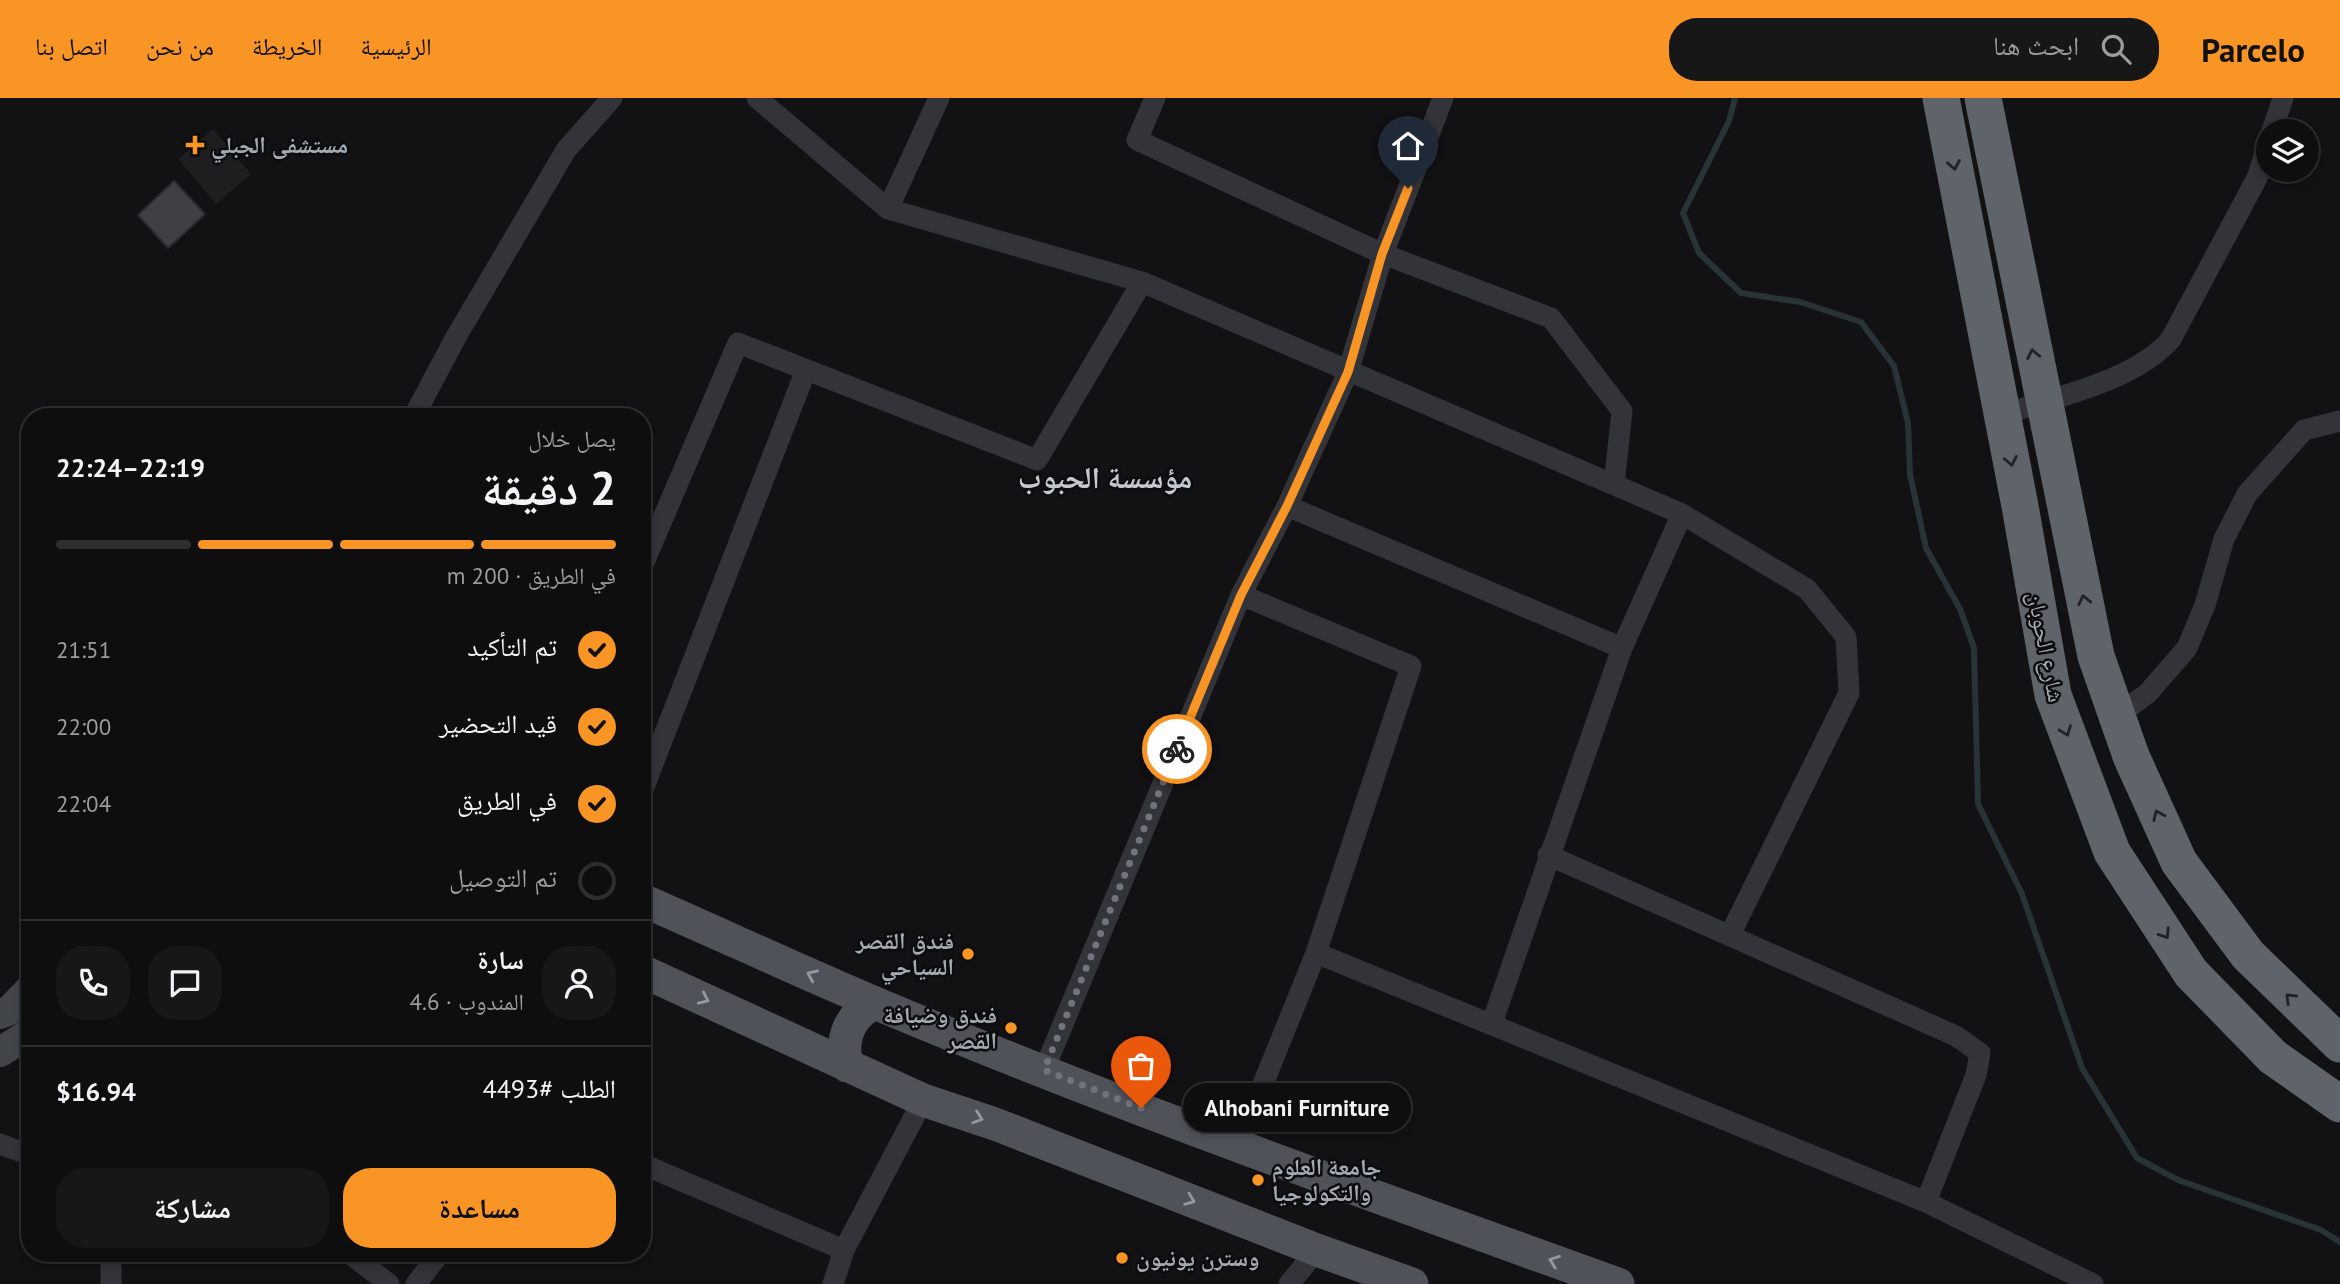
<!DOCTYPE html>
<html lang="ar">
<meta charset="utf-8">
<style>
body{margin:0;font-family:"PT Sans","Noto Naskh Arabic",sans-serif;background:#171718;color:#f1f3f6;direction:rtl;height:100vh;display:flex;flex-direction:column;font-size:26px;white-space:nowrap}
*{box-sizing:border-box;margin:0}
p{font-size:23px;color:#9b9c9e}
.icon{flex:none;width:38px;height:38px;fill:none;stroke:currentColor;stroke-width:2;stroke-linecap:round;stroke-linejoin:round}
.map{position:relative;flex:1;overflow:hidden;direction:ltr}
.sheet{position:absolute;left:21px;top:310px;width:630px;height:854px;display:flex;flex-direction:column;background:#0e0e0f;border-radius:28px;box-shadow:0 4px 10px #0003,0 0 0 2px #2e2e2f;direction:rtl}
.sheet>*{flex:none}
.fabs{position:absolute;left:2256px;top:21px;display:grid;gap:14px}
.fabs a{display:grid;place-items:center;width:63px;height:63px;border-radius:50%;background:#0e0e0f;box-shadow:0 4px 10px #0003,0 0 0 2px #2e2e2f;font-size:35px}
.pin{position:absolute;display:grid;place-items:center;width:60px;height:60px;color:#fff;margin:-72px -30px;border-radius:50% 50% 50% 0;rotate:-45deg;box-shadow:0 0 7px #0007}
.pin .icon{rotate:45deg}
.courier{position:absolute;display:grid;place-items:center;width:70px;height:70px;margin:-35px;border:5px solid #f89525;border-radius:50%;background:#fff;color:#222;box-shadow:0 2px 9px #0007}
.bubble{position:absolute;height:49px;border-radius:24px;background:#0e0e0f;box-shadow:0 4px 10px #0003,0 0 0 2px #2e2e2f;font-size:23px;font-weight:700;line-height:49px;text-align:center;direction:rtl}
.summary em{font-style:normal;font-weight:700}
.summary div{display:flex;flex-direction:column-reverse}
.summary{display:flex;align-items:center;justify-content:space-between;height:119px;padding:0 35px}
h1{font-size:46px;font-weight:700;line-height:52px}
.bar{display:grid;grid-template-columns:repeat(4,1fr);gap:10px 7px;align-content:center;height:84px;padding:0 35px}
.bar i{height:9px;border-radius:5px;background:#2e2e2f}
.bar .selected{background:#f89525}
.bar p{grid-column:span 4}
.line{display:flex;align-items:center;gap:18px;padding:0 35px;border-top:2px solid #2e2e2f}
.line div{flex:1}
.round{display:grid;place-items:center;flex:none;width:74px;height:74px;border-radius:28px;background:#171718}
ol{padding:0 35px;list-style:none}
li{display:flex;align-items:center;gap:21px;height:77px}
li p{margin-inline-start:auto}
li .icon{padding:7px;border-radius:50%;background:#f89525;color:#111;stroke-width:4}
li:last-child{color:#9b9c9e}
li i{width:38px;height:38px;border:4px solid #2e2e2f;border-radius:50%}
.primary-button{display:flex;gap:14px;margin-top:auto;padding:14px 35px}
.primary-button a{flex:1;height:80px;border-radius:28px;background:#f89525;color:#111;font-size:28px;font-weight:700;line-height:80px;text-align:center}
.primary-button a+a{background:#171718;color:#f1f3f6}
header{display:flex;align-items:center;gap:42px;box-sizing:border-box;height:98px;padding:0 35px;background:#f89525;color:#111}
header strong{font-size:33px}
nav{display:flex;gap:38px;margin-inline-start:auto;font-size:24px}
.search{width:490px;height:63px;background:#171718;display:flex;align-items:center;gap:18px;box-sizing:border-box;padding:0 24px;border-radius:28px;color:#9b9c9e;font-size:26px}
.map>svg:first-child{display:block}
.built{fill:#1e1e21}
.lines{fill:none;stroke-linecap:round;stroke-linejoin:round}
.stream{stroke:#283338;stroke-width:6}
.building{fill:#3e4044;stroke:#2c2c30;stroke-width:2}
.street{stroke:#333439;stroke-width:21}
.secondary{stroke:#414449;stroke-width:30}
.primary{stroke:#4f5258;stroke-width:33}
.highway{stroke:#5f636a;stroke-width:37}
.oneway{stroke:#222226}
.oneway2{stroke:#9299a2}
.done{stroke:#70757d;stroke-width:7;stroke-dasharray:0 12.6}
.route{stroke:#f89525;stroke-width:9}
.poi-dot{fill:#f89525;stroke:#0d0d0f;stroke-width:2.5}
.labels{text-anchor:middle;stroke-width:5;stroke-linejoin:round;paint-order:stroke}
.poi-label{font-size:23px;font-weight:bold;fill:#a3abb5;stroke:#0d0d0f;text-anchor:start}
.street-label{font-size:23px;fill:#a3abb5;stroke:#0d0d0f}
.district-label{font-size:30px;font-weight:bold;fill:#c4c9d1;stroke:#0d0d0f}
</style>
<header>
<strong>Parcelo</strong>
<div class="search"><svg class="icon" aria-label="search" viewBox="0 0 24 24"><circle cx="10" cy="10" r="6"/><path d="M15 15l6 6"/></svg>ابحث هنا</div>
<nav><a>الرئيسية</a><a>الخريطة</a><a>من نحن</a><a>اتصل بنا</a></nav>
</header>
<div class="map">
<svg width="2340" height="1186" viewBox="0 0 2340 1186">
<rect width="100%" height="100%" fill="#121214"/>
<path class="built" d="M213,31l38,45 -35,30 -38,-45z"/>
<g class="lines">
<path class="stream" d="M1735,0l-6,23 -46,92 16,40 42,40 59,9 61,20 33,44 14,57 2,51 16,74 34,61 14,39 4,156 44,90 60,174 55,90 41,22 143,50 19,12"/>
</g>
<path class="building" d="M174,83l31,33 -37,34 -30,-33z"/>
<g class="lines">
<path class="street" d="M757,0l131,111 254,73 540,232 125,75 39,48 3,56 -119,242
M1155,0l-18,42 246,114 168,64 71,93 -8,74
M2272,33l11,-33
M888,111l51,-111
M2003,317c53,-19 131,-33 168,-76l86,-161 11,-34
M414,318l42,-79 110,-187 46,-52
M1287,408l335,142
M642,469l96,-224 299,117 105,-178
M2117,618l31,-23 39,-45 18,-43 19,-66 23,-45 57,-64 36,-9
M642,694l164,-422
M1548,757l408,181 24,17 -4,22 -50,127
M1316,855l610,249 167,82
M1492,925l130,-375 60,-134
M1044,972l197,-475 46,-89 61,-134 35,-118 60,-156
M0,1046l30,11
M1238,1048l78,-193 95,-287 -170,-71
M642,1066l202,86
M111,1155v31
M349,1155l40,31
M416,1186l24,-31
M833,1186l11,-34 79,-150
M1289,1186l28,-34"/>
<path class="secondary" d="M0,916l10,-4 20,-21
M0,954l30,-19"/>
<path class="primary" d="M642,802c78,34 155,70 233,103 244,103 494,191 743,281
M642,873l281,129 72,24 322,126 95,34
M847,968c-7,-28 2,-50 27,-63"/>
<path class="highway" d="M1941,0l79,408 33,189 59,157 79,121 82,84 67,47
M1983,0l113,558 35,100 48,106 69,93 92,89"/>
</g>
<defs><path id="oneway-chevron" d="M-2-3.5L2.5 0L-2 3.5" fill="none" stroke-width="1.6" stroke-linecap="round" stroke-linejoin="round" transform="scale(1.75)"/></defs>
<g class="oneway">
<use href="#oneway-chevron" transform="translate(1954 67) rotate(79)"/>
<use href="#oneway-chevron" transform="translate(2033 256) rotate(-101)"/>
<use href="#oneway-chevron" transform="translate(2011 363) rotate(79)"/>
<use href="#oneway-chevron" transform="translate(2084 502) rotate(-102)"/>
<use href="#oneway-chevron" transform="translate(2066 633) rotate(69)"/>
<use href="#oneway-chevron" transform="translate(2158 717) rotate(-114)"/>
<use href="#oneway-chevron" transform="translate(2165 836) rotate(57)"/>
<use href="#oneway-chevron" transform="translate(2290 900) rotate(-135)"/>
</g>
<g class="oneway2">
<use href="#oneway-chevron" transform="translate(812 877) rotate(-156)"/>
<use href="#oneway-chevron" transform="translate(704 901) rotate(25)"/>
<use href="#oneway-chevron" transform="translate(978 1020) rotate(18)"/>
<use href="#oneway-chevron" transform="translate(1190 1102) rotate(21)"/>
<use href="#oneway-chevron" transform="translate(1554 1163) rotate(-160)"/>
</g>
<g class="lines">
<path class="done" d="M1141,1010l-97,-38 133,-321"/>
<path class="route" d="M1177,651l64,-154 46,-89 61,-134 34,-118 26,-66"/>
</g>
<g class="poi-dot">
<path d="M191.5 36.5h7v7h7v7h-7v7h-7v-7h-7v-7h7z"/>
<circle cx="968" cy="856" r="7"/>
<circle cx="1011" cy="930" r="7"/>
<circle cx="1258" cy="1082" r="7"/>
<circle cx="1122" cy="1160" r="7"/>
</g>
<g class="labels">
<g class="poi-label">
<text x="211" y="55">مستشفى الجبلي</text>
<text x="954" y="851" text-anchor="end">فندق القصر<tspan x="954" dy="26">السياحي</tspan></text>
<text x="997" y="925" text-anchor="end">فندق وضيافة<tspan x="997" dy="26">القصر</tspan></text>
<text x="1272" y="1077">جامعة العلوم<tspan x="1272" dy="26">والتكولوجيا</tspan></text>
<text x="1136" y="1168">وسترن يونيون</text>
</g>
<g class="street-label">
<text transform="translate(2046 549) rotate(79)" y="8">شارع الحوبان</text>
</g>
<g class="district-label">
<text x="1105" y="390">مؤسسة الحبوب</text>
</g>
</g>
</svg>
<div class="fabs">
<a><svg class="icon" aria-label="layers" viewBox="0 0 24 24"><path d="M12 4l9 5-9 5-9-5zM3 14l9 5 9-5"/></svg></a>
</div>
<div class="pin" style="left:1141px;top:1010px;background:#ea580c"><svg class="icon" aria-label="bag" viewBox="0 0 24 24"><path d="M5 8h14l-1 12H6zM9 8a3 3 0 0 1 6 0"/></svg></div>
<div class="pin" style="left:1408px;top:90px;background:#1f2937"><svg class="icon" aria-label="home" viewBox="0 0 24 24"><path d="M3 11l9-7 9 7M6 9v11h12V9"/></svg></div>
<div class="courier" style="left:1177px;top:651px"><svg class="icon" aria-label="bike" viewBox="0 0 24 24"><circle cx="6" cy="16" r="4"/><circle cx="18" cy="16" r="4"/><path d="M6 16l4-8h5l3 8M10 8l3 8H6M13 5h3"/></svg></div>
<div class="bubble" style="left:1183px;top:985px;width:228px">Alhobani Furniture</div>
<section class="sheet">
<div class="summary"><div><h1>2 دقيقة</h1><p>يصل خلال</p></div><em>22:19–22:24</em></div>
<div class="bar"><i class="selected"></i><i class="selected"></i><i class="selected"></i><i></i><p>في الطريق · 200 m</p></div>
<ol>
<li><svg class="icon" aria-label="check" viewBox="0 0 24 24"><path d="M5 12l5 5 9-10"/></svg>تم التأكيد<p>21:51</p></li>
<li><svg class="icon" aria-label="check" viewBox="0 0 24 24"><path d="M5 12l5 5 9-10"/></svg>قيد التحضير<p>22:00</p></li>
<li><svg class="icon" aria-label="check" viewBox="0 0 24 24"><path d="M5 12l5 5 9-10"/></svg>في الطريق<p>22:04</p></li>
<li><i></i>تم التوصيل</li>
</ol>
<div class="line" style="height:126px"><a class="round"><svg class="icon" aria-label="person" viewBox="0 0 24 24"><circle cx="12" cy="8" r="4"/><path d="M4 21q1-7 8-7t8 7"/></svg></a><div><b>سارة</b><p>المندوب · 4.6</p></div><a class="round"><svg class="icon" aria-label="chat" viewBox="0 0 24 24"><path d="M4 5h16v11H9l-5 4z"/></svg></a><a class="round"><svg class="icon" aria-label="phone" viewBox="0 0 24 24"><path d="M5 4h4l2 5-3 2q2 4 5 5l2-3 5 2v4C11 20 4 13 5 4z"/></svg></a></div>
<div class="line" style="height:91px"><div>الطلب #4493</div><b>$16.94</b></div>
<div class="primary-button"><a>مساعدة</a><a>مشاركة</a></div>
</section>
</div>
